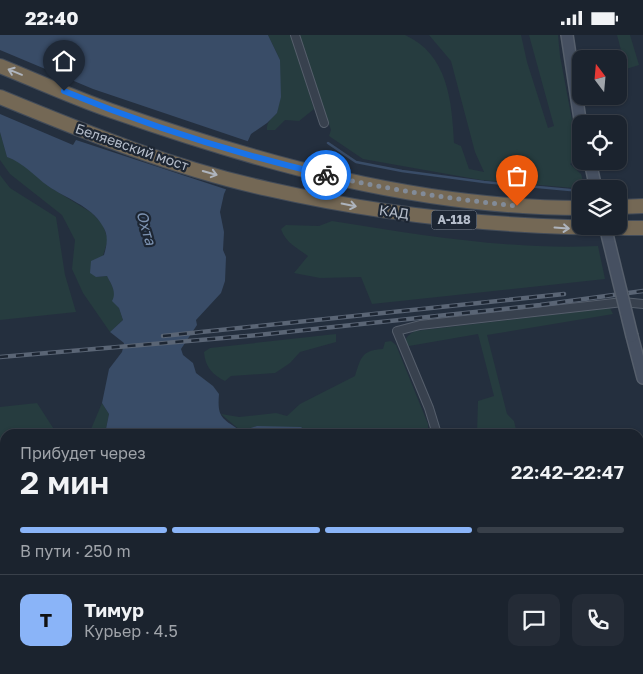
<!DOCTYPE html>
<html lang="ru">
<meta charset="utf-8">
<style>
body{margin:0;font-family:"Golos Text",sans-serif;background:#242b36;color:#f1f3f6;height:100vh;display:flex;flex-direction:column;font-size:19px;white-space:nowrap}
*{box-sizing:border-box;margin:0}
p{font-size:16px;color:#a0a4aa}
.icon{flex:none;width:28px;height:28px;fill:none;stroke:currentColor;stroke-width:2;stroke-linecap:round;stroke-linejoin:round}
.map{position:relative;flex:1;overflow:hidden}
.drawer{position:absolute;left:0px;top:394px;width:644px;height:246px;display:flex;flex-direction:column;background:#1b232e;border-radius:15px 15px 0 0;box-shadow:0 1px 4px #0004,0 0 0 1px #39404a}
.drawer>*{flex:none}
.needle{width:32px;rotate:344deg}
.tools{position:absolute;left:572px;top:15px;display:grid;gap:10px}
.tools a{display:grid;place-items:center;width:55px;height:55px;border-radius:10px;background:#1b232e;box-shadow:0 1px 4px #0004,0 0 0 1px #39404a;font-size:25px}
.pin{position:absolute;display:grid;place-items:center;width:42px;height:42px;color:#fff;margin:-51px -21px;border-radius:50% 50% 50% 0;rotate:-45deg;box-shadow:0 0 5px #0007}
.pin .icon{rotate:45deg}
.courier{position:absolute;display:grid;place-items:center;width:50px;height:50px;margin:-25px;border:4px solid #1a73e8;border-radius:50%;background:#fff;color:#222;box-shadow:0 1px 6px #0007}
.summary em{font-style:normal;font-weight:600}
.summary div{display:flex;flex-direction:column-reverse}
.summary{display:flex;align-items:center;justify-content:space-between;height:85px;padding:0 20px}
h1{font-size:32px;font-weight:600;line-height:38px}
.bar{display:grid;grid-template-columns:repeat(4,1fr);gap:8px 5px;align-content:center;height:60px;padding:0 20px}
.bar i{height:6px;border-radius:4px;background:#39404a}
.bar .selected{background:#8ab4f8}
.bar p{grid-column:span 4}
.line{display:flex;align-items:center;gap:12px;padding:0 20px;border-top:1px solid #39404a}
.line div{flex:1}
.round{display:grid;place-items:center;flex:none;width:52px;height:52px;border-radius:10px;background:#242b36}
.status{display:flex;justify-content:space-between;align-items:center;height:35px;padding:0 25px;background:#1b232e;direction:ltr}
.status svg{height:14px;fill:currentColor}
.map>svg:first-child{display:block}
.green{fill:#263c3f}
.water{fill:#394c67}
.pier{fill:#242f3e}
.lines{fill:none;stroke-linecap:round;stroke-linejoin:round}
.stream{stroke:#394c67;stroke-width:2.5}
.street-casing{stroke:#565f6c;stroke-width:10}
.secondary-casing{stroke:#565f6c;stroke-width:14}
.highway-casing{stroke:#434c59;stroke-width:16}
.street{stroke:#38414e;stroke-width:8}
.secondary{stroke:#465061;stroke-width:11}
.highway{stroke:#746855;stroke-width:14}
.rail-casing{stroke:#5a6575;stroke-width:4.5}
.rail{stroke:#1d2633;stroke-width:2.5;stroke-dasharray:8;stroke-linecap:butt}
.secondary-bridge-casing{stroke:#565f6c;stroke-width:14;stroke-linecap:butt}
.secondary-bridge{stroke:#465061;stroke-width:11}
.oneway{stroke:#aeb4bd}
.done{stroke:#828b98;stroke-width:5;stroke-dasharray:0 9}
.route{stroke:#1a73e8;stroke-width:6}
.labels{text-anchor:middle;stroke-width:4.5;stroke-linejoin:round;paint-order:stroke}
.shield{fill:#1d2633;stroke:#878f9c;stroke-width:1}
.shield-label{font-size:12px;font-weight:bold;fill:#b4bcc9}
.street-label{font-size:14px;fill:#b4bcc9;stroke:#1d2633}
.water-label{font-size:15px;font-style:italic;fill:#7c92b1;stroke:#1d2633}
</style>
<div class="status"><b>22:40</b><svg viewBox="0 0 49 12"><path d="M0 12V9h3v3zM5 12V6h3v6zM10 12V3h3v9zM15 12V0h3v12zM26 1h20v11H26zM47 4h2v5h-2z"/></svg></div>
<div class="map">
<svg width="643" height="639" viewBox="0 0 643 639">
<rect width="100%" height="100%" fill="#242f3e"/>
<path class="green" d="M268,0h23l23,74 -15,12 -14,-1 -10,10h-8c-1,-8 5,-12 10,-17l3,-53z
M299,0h106c43,19 47,67 49,108l7,3 8,23 15,3 -9,-20 -24,-91 -22,-26h92l6,27 21,66 6,-2 -25,-91h29l2,21 21,112 -9,-6 -2,2 11,10 4,15 -104,-9 -118,-21 -34,-23 2,-6z
M617,0h13l9,30 -13,4z
M0,97l7,25 13,5 28,24 44,27 11,12 5,15 -12,37 11,-1c4,8 10,16 6,25l6,7 4,12 -13,12 -27,-39 -11,-24 3,-29 -13,-25 -52,-41 -10,-14z
M0,140l10,13 46,29 9,58 11,37 -76,8z
M332,186c88,14 176,29 266,25l7,33 -233,25 -11,-27 -41,1 -26,-5 14,-17c-11,-8 -23,-14 -27,-27l5,-4 33,1z
M610,273l3,6 -126,21 20,79 7,7 3,13h-40l1,-33 16,-5 -16,-62 -69,12 -3,-2c-1,-8 3,-9 9,-13z
M336,299v8l-36,10 -10,11 -15,10 -44,3 -6,5c-12,-6 -20,-14 -21,-29l6,-4z
M391,306l5,4 32,79v8l-3,2h-104l-64,-8 -16,5 -20,-17 18,3 37,-4 11,3 13,-12 55,-28c6,-19 7,-26 28,-27l2,-7z
M37,368l20,31h-52v236h187l3,4h-195v-267z
M102,368l7,11 -4,20h-16z
M639,450l1,4 3,-1v186h-88l-2,-4h86z"/>
<path class="water" d="M0,0h268l12,25 1,37 -4,16 -10,10 -16,11 -27,60 -4,18 4,20 -1,18 3,7 -1,24 -4,12 -25,27 1,5 -16,24 2,6 10,8 3,10 17,13 6,8c-2,24 3,24 22,37l16,-5 44,1 7,6 9,-1 4,2h-216l4,-20 -7,-11 7,-34 13,-17 2,-9 -14,-11 13,-12 -4,-12 -7,-7c5,-9 -1,-17 -5,-25l-11,1 -6,-4 1,-12 13,-6c3,-11 5,-20 -2,-30 -11,-19 -37,-27 -54,-39 -14,-10 -24,-23 -41,-29l-7,-25z
M225,635h228l4,4h-230z"/>
<path class="pier" d="M0,15l93,39 157,53 -22,48 -152,-50 -3,5 -73,-31z"/>
<g class="lines">
<path class="stream" d="M328,108l28,19 46,9 82,11 97,9"/>
<g class="street-casing">
<path id="street" d="M295,0l29,88
M437,399l-8,-26 -32,-77 23,-6 203,-23 20,2
M478,635l1,4"/>
</g>
<g class="secondary-casing">
<path id="secondary" d="M567,0l14,91
M590,126l6,28
M632,301l11,42"/>
</g>
<g class="highway-casing">
<path id="highway" d="M0,31c37,15 74,32 112,45 151,53 309,97 469,97
M0,62c87,36 176,72 268,92 123,28 249,40 375,39
M619,172l24,-1"/>
</g>
<use href="#street" class="street"/>
<use href="#secondary" class="secondary"/>
<use href="#highway" class="highway"/>
<g class="rail-casing">
<path id="rail" d="M163,301l401,-42
M0,322l258,-22 282,-30 103,-14"/>
</g>
<use href="#rail" class="rail"/>
<g class="secondary-bridge-casing">
<path id="secondary-bridge" d="M605,191l27,110"/>
</g>
<use href="#secondary-bridge" class="secondary-bridge"/>
</g>
<defs><path id="oneway-shaft" d="M-6 0H5M1.5-3L5.5 0L1.5 3" fill="none" stroke-width="1.6" stroke-linecap="round" stroke-linejoin="round" transform="scale(1.25)"/></defs>
<g class="oneway">
<use href="#oneway-shaft" transform="translate(15 37) rotate(-158)"/>
<use href="#oneway-shaft" transform="translate(210 138) rotate(16)"/>
<use href="#oneway-shaft" transform="translate(349 170) rotate(11)"/>
<use href="#oneway-shaft" transform="translate(562 193) rotate(4)"/>
</g>
<g class="lines">
<path class="done" d="M326,140c63,15 127,24 191,31"/>
<path class="route" d="M64,56c84,35 173,63 262,84"/>
</g>
<g class="labels">
<rect class="shield" x="431.5" y="175.5" width="45" height="19" rx="4"/>
<g class="shield-label">
<text x="454" y="189">А-118</text>
</g>
<g class="street-label">
<text transform="translate(132 112) rotate(19)" y="5">Беляевский мост</text>
<text transform="translate(394 177) rotate(8)" y="5">КАД</text>
</g>
<g class="water-label">
<text transform="translate(146 193) rotate(73)" y="5">Охта</text>
</g>
</g>
</svg>
<div class="tools">
<a><svg class="needle" viewBox="-14 -14 28 28"><path d="M0-13l5 13h-10z" fill="#e53935"/><path d="M0 13l5-13h-10z" fill="#a0a4aa"/></svg></a>
<a><svg class="icon" aria-label="locate" viewBox="0 0 24 24"><circle cx="12" cy="12" r="6"/><path d="M12 2v4M12 18v4M2 12h4M18 12h4"/></svg></a>
<a><svg class="icon" aria-label="layers" viewBox="0 0 24 24"><path d="M12 4l9 5-9 5-9-5zM3 14l9 5 9-5"/></svg></a>
</div>
<div class="pin" style="left:517px;top:171px;background:#ea580c"><svg class="icon" aria-label="bag" viewBox="0 0 24 24"><path d="M5 8h14l-1 12H6zM9 8a3 3 0 0 1 6 0"/></svg></div>
<div class="pin" style="left:64px;top:56px;background:#1f2937"><svg class="icon" aria-label="home" viewBox="0 0 24 24"><path d="M3 11l9-7 9 7M6 9v11h12V9"/></svg></div>
<div class="courier" style="left:326px;top:140px"><svg class="icon" aria-label="bike" viewBox="0 0 24 24"><circle cx="6" cy="16" r="4"/><circle cx="18" cy="16" r="4"/><path d="M6 16l4-8h5l3 8M10 8l3 8H6M13 5h3"/></svg></div>
<section class="drawer">
<div class="summary"><div><h1>2 мин</h1><p>Прибудет через</p></div><em>22:42–22:47</em></div>
<div class="bar"><i class="selected"></i><i class="selected"></i><i class="selected"></i><i></i><p>В пути · 250 m</p></div>
<div class="line" style="height:90px"><b class="round" style="background:#8ab4f8;color:#111">Т</b><div><b>Тимур</b><p>Курьер · 4.5</p></div><a class="round"><svg class="icon" aria-label="chat" viewBox="0 0 24 24"><path d="M4 5h16v11H9l-5 4z"/></svg></a><a class="round"><svg class="icon" aria-label="phone" viewBox="0 0 24 24"><path d="M5 4h4l2 5-3 2q2 4 5 5l2-3 5 2v4C11 20 4 13 5 4z"/></svg></a></div>
</section>
</div>
